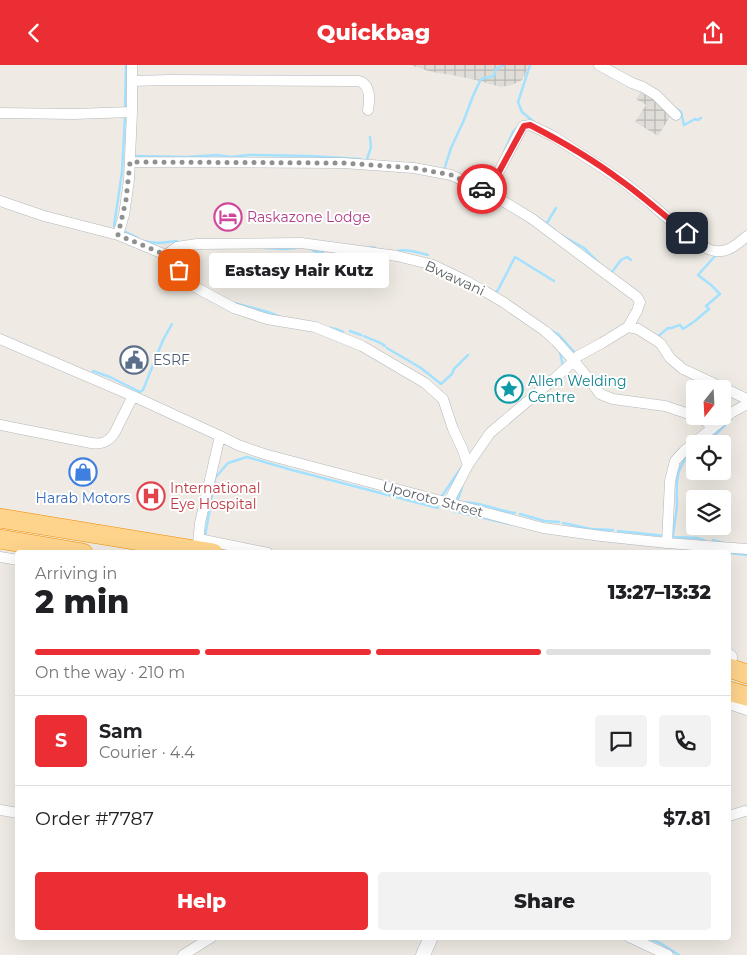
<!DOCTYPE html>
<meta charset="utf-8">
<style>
body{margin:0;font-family:Montserrat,sans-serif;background:#f2f2f2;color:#202124;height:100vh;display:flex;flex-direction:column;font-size:19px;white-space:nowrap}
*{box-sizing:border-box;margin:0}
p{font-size:16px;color:#757577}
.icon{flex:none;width:28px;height:28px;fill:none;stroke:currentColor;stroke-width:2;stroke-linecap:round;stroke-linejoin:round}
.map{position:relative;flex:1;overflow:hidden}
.sheet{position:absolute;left:15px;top:485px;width:716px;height:390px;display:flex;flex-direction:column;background:#fff;border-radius:5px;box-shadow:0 5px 20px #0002}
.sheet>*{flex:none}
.needle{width:32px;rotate:198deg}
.fabs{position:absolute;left:686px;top:315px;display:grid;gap:10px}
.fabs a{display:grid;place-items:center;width:45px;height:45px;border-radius:5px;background:#fff;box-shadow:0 5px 20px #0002;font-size:25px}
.pin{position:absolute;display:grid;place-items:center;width:42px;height:42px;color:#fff;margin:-21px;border-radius:10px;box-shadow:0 2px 8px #0006}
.courier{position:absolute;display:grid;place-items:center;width:50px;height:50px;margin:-25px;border:4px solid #eb2e34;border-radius:50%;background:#fff;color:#222;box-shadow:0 1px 6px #0007}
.bubble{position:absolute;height:35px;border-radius:5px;background:#fff;box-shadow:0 5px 20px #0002;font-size:16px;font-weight:800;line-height:35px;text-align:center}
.headline em{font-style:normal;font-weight:800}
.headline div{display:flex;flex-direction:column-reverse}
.headline{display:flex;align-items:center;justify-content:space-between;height:85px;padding:0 20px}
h1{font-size:32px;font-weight:800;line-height:38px}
.bar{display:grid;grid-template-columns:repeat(4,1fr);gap:8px 5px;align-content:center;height:60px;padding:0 20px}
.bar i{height:6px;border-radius:4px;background:#e0e0e0}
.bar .active{background:#eb2e34}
.bar p{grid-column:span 4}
.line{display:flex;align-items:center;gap:12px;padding:0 20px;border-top:1px solid #e0e0e0}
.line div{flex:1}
.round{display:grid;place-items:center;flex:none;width:52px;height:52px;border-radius:5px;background:#f2f2f2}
.button{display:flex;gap:10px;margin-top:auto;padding:10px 20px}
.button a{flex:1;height:58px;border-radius:5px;background:#eb2e34;color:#fff;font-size:20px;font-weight:800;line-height:58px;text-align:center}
.button a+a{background:#f2f2f2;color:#202124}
header{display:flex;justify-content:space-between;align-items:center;height:65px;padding:0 20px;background:#eb2e34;color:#fff;font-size:22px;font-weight:800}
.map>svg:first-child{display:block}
.industrial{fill:url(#industrial-grid)}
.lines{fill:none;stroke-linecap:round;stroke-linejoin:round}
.stream{stroke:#a3e1ff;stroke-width:2.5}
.street-casing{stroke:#b4b7bb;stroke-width:11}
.secondary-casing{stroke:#b5babe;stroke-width:15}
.highway-casing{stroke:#f28c00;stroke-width:20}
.street{stroke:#fff;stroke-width:10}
.secondary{stroke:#fff;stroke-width:14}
.highway{stroke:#fed48c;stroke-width:19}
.done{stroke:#8f9191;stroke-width:5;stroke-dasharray:0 9}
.route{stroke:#eb2e34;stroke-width:6}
.labels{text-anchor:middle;stroke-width:4;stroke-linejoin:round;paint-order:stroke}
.hotel-label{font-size:14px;fill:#b23c85;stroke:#fff;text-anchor:start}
.street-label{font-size:14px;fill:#5c6165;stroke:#fff}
.service-label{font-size:14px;fill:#4e5e75;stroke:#fff;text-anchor:start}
.culture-label{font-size:14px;fill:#0d838f;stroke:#fff;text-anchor:start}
.health-label{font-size:14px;fill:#be3a42;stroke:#fff;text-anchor:start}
.shop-label{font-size:14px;fill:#366cbe;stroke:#fff}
</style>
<header><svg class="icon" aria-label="back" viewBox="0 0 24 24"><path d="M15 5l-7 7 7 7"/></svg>Quickbag<svg class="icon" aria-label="share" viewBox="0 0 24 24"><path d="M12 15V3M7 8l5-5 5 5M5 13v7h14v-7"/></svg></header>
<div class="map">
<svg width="747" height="890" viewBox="0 0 747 890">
<defs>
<pattern id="industrial-grid" width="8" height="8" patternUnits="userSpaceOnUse" patternTransform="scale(1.25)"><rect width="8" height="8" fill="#e0ddd8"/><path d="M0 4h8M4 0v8" fill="none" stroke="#b9b7b3"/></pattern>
</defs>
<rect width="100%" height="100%" fill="#efebe4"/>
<path class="industrial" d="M410,0h118l-3,10 -3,5 -10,5 -11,2 -25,-7 -24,-5 -20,-3z
M642,25l32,20 -16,26 -23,-14 11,-17 -10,-6z"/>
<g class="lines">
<path class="stream" d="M530,0l-12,37 4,10 12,10
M125,41l1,-41
M674,42l7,5 3,13 11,-6 3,1 3,-2
M504,87l9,-20 4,-4
M133,91l54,1 30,-2 14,2 18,-2 60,1 51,3 2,1
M366,97l5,-15 -1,-10
M444,105l7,-22 13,-28 9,-24 7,-15 1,-2 13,-3 2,-7 8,-4
M537,152l18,13
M547,158l9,-15
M115,161h-1l8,-54 3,-56
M124,166l14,7
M561,170l23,13 14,14
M145,176c10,4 22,1 32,0
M264,183l21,1 11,-1
M309,183l7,4 6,1 2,-3
M367,184l4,-2 4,1
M398,186c9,-3 21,2 30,4
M193,188l2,8
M610,207h2l9,-12 6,-3 4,3
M493,227l2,1 3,-3 17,-33 39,24
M234,238l34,9 13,5
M330,263l6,1 7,3
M550,265l8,4 19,21
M350,266l11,4
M364,271c7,4 15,5 21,10
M657,272l11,-9c4,1 7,-2 12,-3l3,4 12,-8 14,-12 -3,-3 14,-12 -9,-9 -13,-10 18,-20
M387,283l34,20 20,16 11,-10 2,-5 14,-14
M560,287l3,14
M93,306l17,6 30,15 3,-2 20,-50 9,-16
M703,379l12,-9 17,-17
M462,422l-5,15c23,-1 37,8 58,11
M442,431l19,-28
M454,446l56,13
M520,449l25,7 14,1
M563,458l28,6 22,1
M618,466l48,5
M205,472l10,-59 13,-15 19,-6 45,13 146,38
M673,472c1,-12 4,-24 4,-35 -1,-23 -1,-37 18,-53
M674,472l22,1 8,2
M713,475l10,3
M223,484l16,3
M729,488l18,2
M646,872l14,6 19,12"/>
<g class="street-casing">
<path id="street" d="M599,0l33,18 11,4 13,8 20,20
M132,16l38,-1 189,1c12,4 11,18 9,29
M0,48l74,1 58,-2
M130,97l213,1 71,5 37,7 37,17 43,26 106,79 3,5 -3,9 -9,16
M488,127l35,-66 7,-1 23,11 68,44 29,23 23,20 35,26c17,7 27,-3 39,-13
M0,136l44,15 74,19 48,20 13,15 5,11 50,27 33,11 48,8 47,19 63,37 18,16 10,30 9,19 6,17
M118,170l6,-20 5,-35 3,-68v-47
M166,190l11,-8 20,-3 104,-1 96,13 36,9 31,15 22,12 17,10 42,29 11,10 18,20 18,22 8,11 13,5 52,7 30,10
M0,274l133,57 87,40 18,9 26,9 279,74 58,8 66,7 80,6
M695,351l12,6 5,7
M0,360l91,18c11,2 18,-1 24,-11l18,-36
M448,438l20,-38 22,-32 64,-54 20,-18 4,-5 24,-13 26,-16 10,2 19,12 4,3 9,14 13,11 64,30
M199,474l69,14
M667,478l3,-62 5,-20 9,-10 47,-38 16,-9
M197,488l3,-30 20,-87
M0,492l18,3
M729,589l3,2 -1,13
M729,639l18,6
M0,745l18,3
M729,751l16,-5
M629,872l39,18
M183,890l29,-18"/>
</g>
<g class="secondary-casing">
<path id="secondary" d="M423,890l8,-18"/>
</g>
<g class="highway-casing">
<path id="highway" d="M0,453l213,35
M0,474l83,14
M729,603l18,6
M729,626l18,5"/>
</g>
<use href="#street" class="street"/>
<use href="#secondary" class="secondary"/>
<use href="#highway" class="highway"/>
</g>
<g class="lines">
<path class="done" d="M179,205l-13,-15 -48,-20 8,-35 4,-38 213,1 71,5 37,7 31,14"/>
<path class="route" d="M482,124l6,3 36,-66 6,-1c31,16 62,34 90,55 23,16 44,36 67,53"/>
</g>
<defs>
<g id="hotel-ring" transform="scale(1.4375)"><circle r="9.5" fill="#fff" stroke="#d1479c" stroke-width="1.5"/><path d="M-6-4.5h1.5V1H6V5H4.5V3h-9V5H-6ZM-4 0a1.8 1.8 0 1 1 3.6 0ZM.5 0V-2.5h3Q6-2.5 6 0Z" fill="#d1479c"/></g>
<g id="civic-ring" transform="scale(1.4375)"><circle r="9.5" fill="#fff" stroke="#5c6f8a" stroke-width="1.5"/><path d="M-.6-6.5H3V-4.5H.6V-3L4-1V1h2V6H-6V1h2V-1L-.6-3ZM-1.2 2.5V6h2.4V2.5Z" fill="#5c6f8a"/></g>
<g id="sight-ring" transform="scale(1.4375)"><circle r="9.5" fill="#fff" stroke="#0f9aa8" stroke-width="1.5"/><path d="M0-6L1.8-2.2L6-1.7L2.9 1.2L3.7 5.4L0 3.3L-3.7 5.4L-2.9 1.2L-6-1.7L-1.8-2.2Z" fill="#0f9aa8"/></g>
<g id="shop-ring" transform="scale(1.4375)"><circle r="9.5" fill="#fff" stroke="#3f7fe0" stroke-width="1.5"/><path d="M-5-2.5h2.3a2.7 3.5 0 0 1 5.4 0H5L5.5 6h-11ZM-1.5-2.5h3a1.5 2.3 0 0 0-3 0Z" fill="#3f7fe0"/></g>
<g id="hospital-ring" transform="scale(1.4375)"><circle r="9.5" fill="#fff" stroke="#e0444e" stroke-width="1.5"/><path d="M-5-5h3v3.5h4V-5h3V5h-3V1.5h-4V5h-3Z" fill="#e0444e"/></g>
</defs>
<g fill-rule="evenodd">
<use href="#hotel-ring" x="228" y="152"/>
<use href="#civic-ring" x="134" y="295"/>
<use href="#sight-ring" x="509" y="324"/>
<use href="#shop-ring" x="83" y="407"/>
<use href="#hospital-ring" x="151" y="431"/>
</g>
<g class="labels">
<g class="hotel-label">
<text x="247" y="157">Raskazone Lodge</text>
</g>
<g class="street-label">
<text transform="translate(455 213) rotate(25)" y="5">Bwawani</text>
<text transform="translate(433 434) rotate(15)" y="5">Uporoto Street</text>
</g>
<g class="service-label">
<text x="153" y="300">ESRF</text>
</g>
<g class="culture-label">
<text x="528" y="321">Allen Welding<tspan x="528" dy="16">Centre</tspan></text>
</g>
<g class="health-label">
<text x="170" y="428">International<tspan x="170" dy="16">Eye Hospital</tspan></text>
</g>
<g class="shop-label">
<text x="83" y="438">Harab Motors</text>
</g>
</g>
</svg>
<div class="fabs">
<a><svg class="needle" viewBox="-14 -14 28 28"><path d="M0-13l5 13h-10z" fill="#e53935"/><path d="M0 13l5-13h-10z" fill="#757577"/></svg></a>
<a><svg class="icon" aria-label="locate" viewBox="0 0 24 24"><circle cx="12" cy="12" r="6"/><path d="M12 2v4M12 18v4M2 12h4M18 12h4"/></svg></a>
<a><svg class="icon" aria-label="layers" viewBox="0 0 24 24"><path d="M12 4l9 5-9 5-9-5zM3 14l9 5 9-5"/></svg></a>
</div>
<div class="pin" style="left:179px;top:205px;background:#ea580c"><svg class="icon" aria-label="bag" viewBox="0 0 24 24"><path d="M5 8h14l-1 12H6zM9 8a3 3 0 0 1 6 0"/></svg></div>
<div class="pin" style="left:687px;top:168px;background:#1f2937"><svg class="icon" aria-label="home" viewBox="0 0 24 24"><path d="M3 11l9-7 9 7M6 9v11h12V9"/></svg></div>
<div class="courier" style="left:482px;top:124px"><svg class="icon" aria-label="car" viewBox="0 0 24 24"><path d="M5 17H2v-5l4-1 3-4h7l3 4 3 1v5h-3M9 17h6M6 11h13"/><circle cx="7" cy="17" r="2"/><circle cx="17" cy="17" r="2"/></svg></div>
<div class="bubble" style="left:209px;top:188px;width:180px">Eastasy Hair Kutz</div>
<section class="sheet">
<div class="headline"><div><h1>2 min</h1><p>Arriving in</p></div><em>13:27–13:32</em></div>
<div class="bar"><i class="active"></i><i class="active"></i><i class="active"></i><i></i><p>On the way · 210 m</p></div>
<div class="line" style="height:90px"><b class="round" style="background:#eb2e34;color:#fff">S</b><div><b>Sam</b><p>Courier · 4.4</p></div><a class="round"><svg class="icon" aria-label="chat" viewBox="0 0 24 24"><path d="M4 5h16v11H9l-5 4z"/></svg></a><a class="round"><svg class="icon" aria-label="phone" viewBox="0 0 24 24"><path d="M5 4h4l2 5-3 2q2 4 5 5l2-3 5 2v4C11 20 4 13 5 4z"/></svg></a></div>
<div class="line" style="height:65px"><div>Order #7787</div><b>$7.81</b></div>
<div class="button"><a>Help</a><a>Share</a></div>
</section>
</div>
